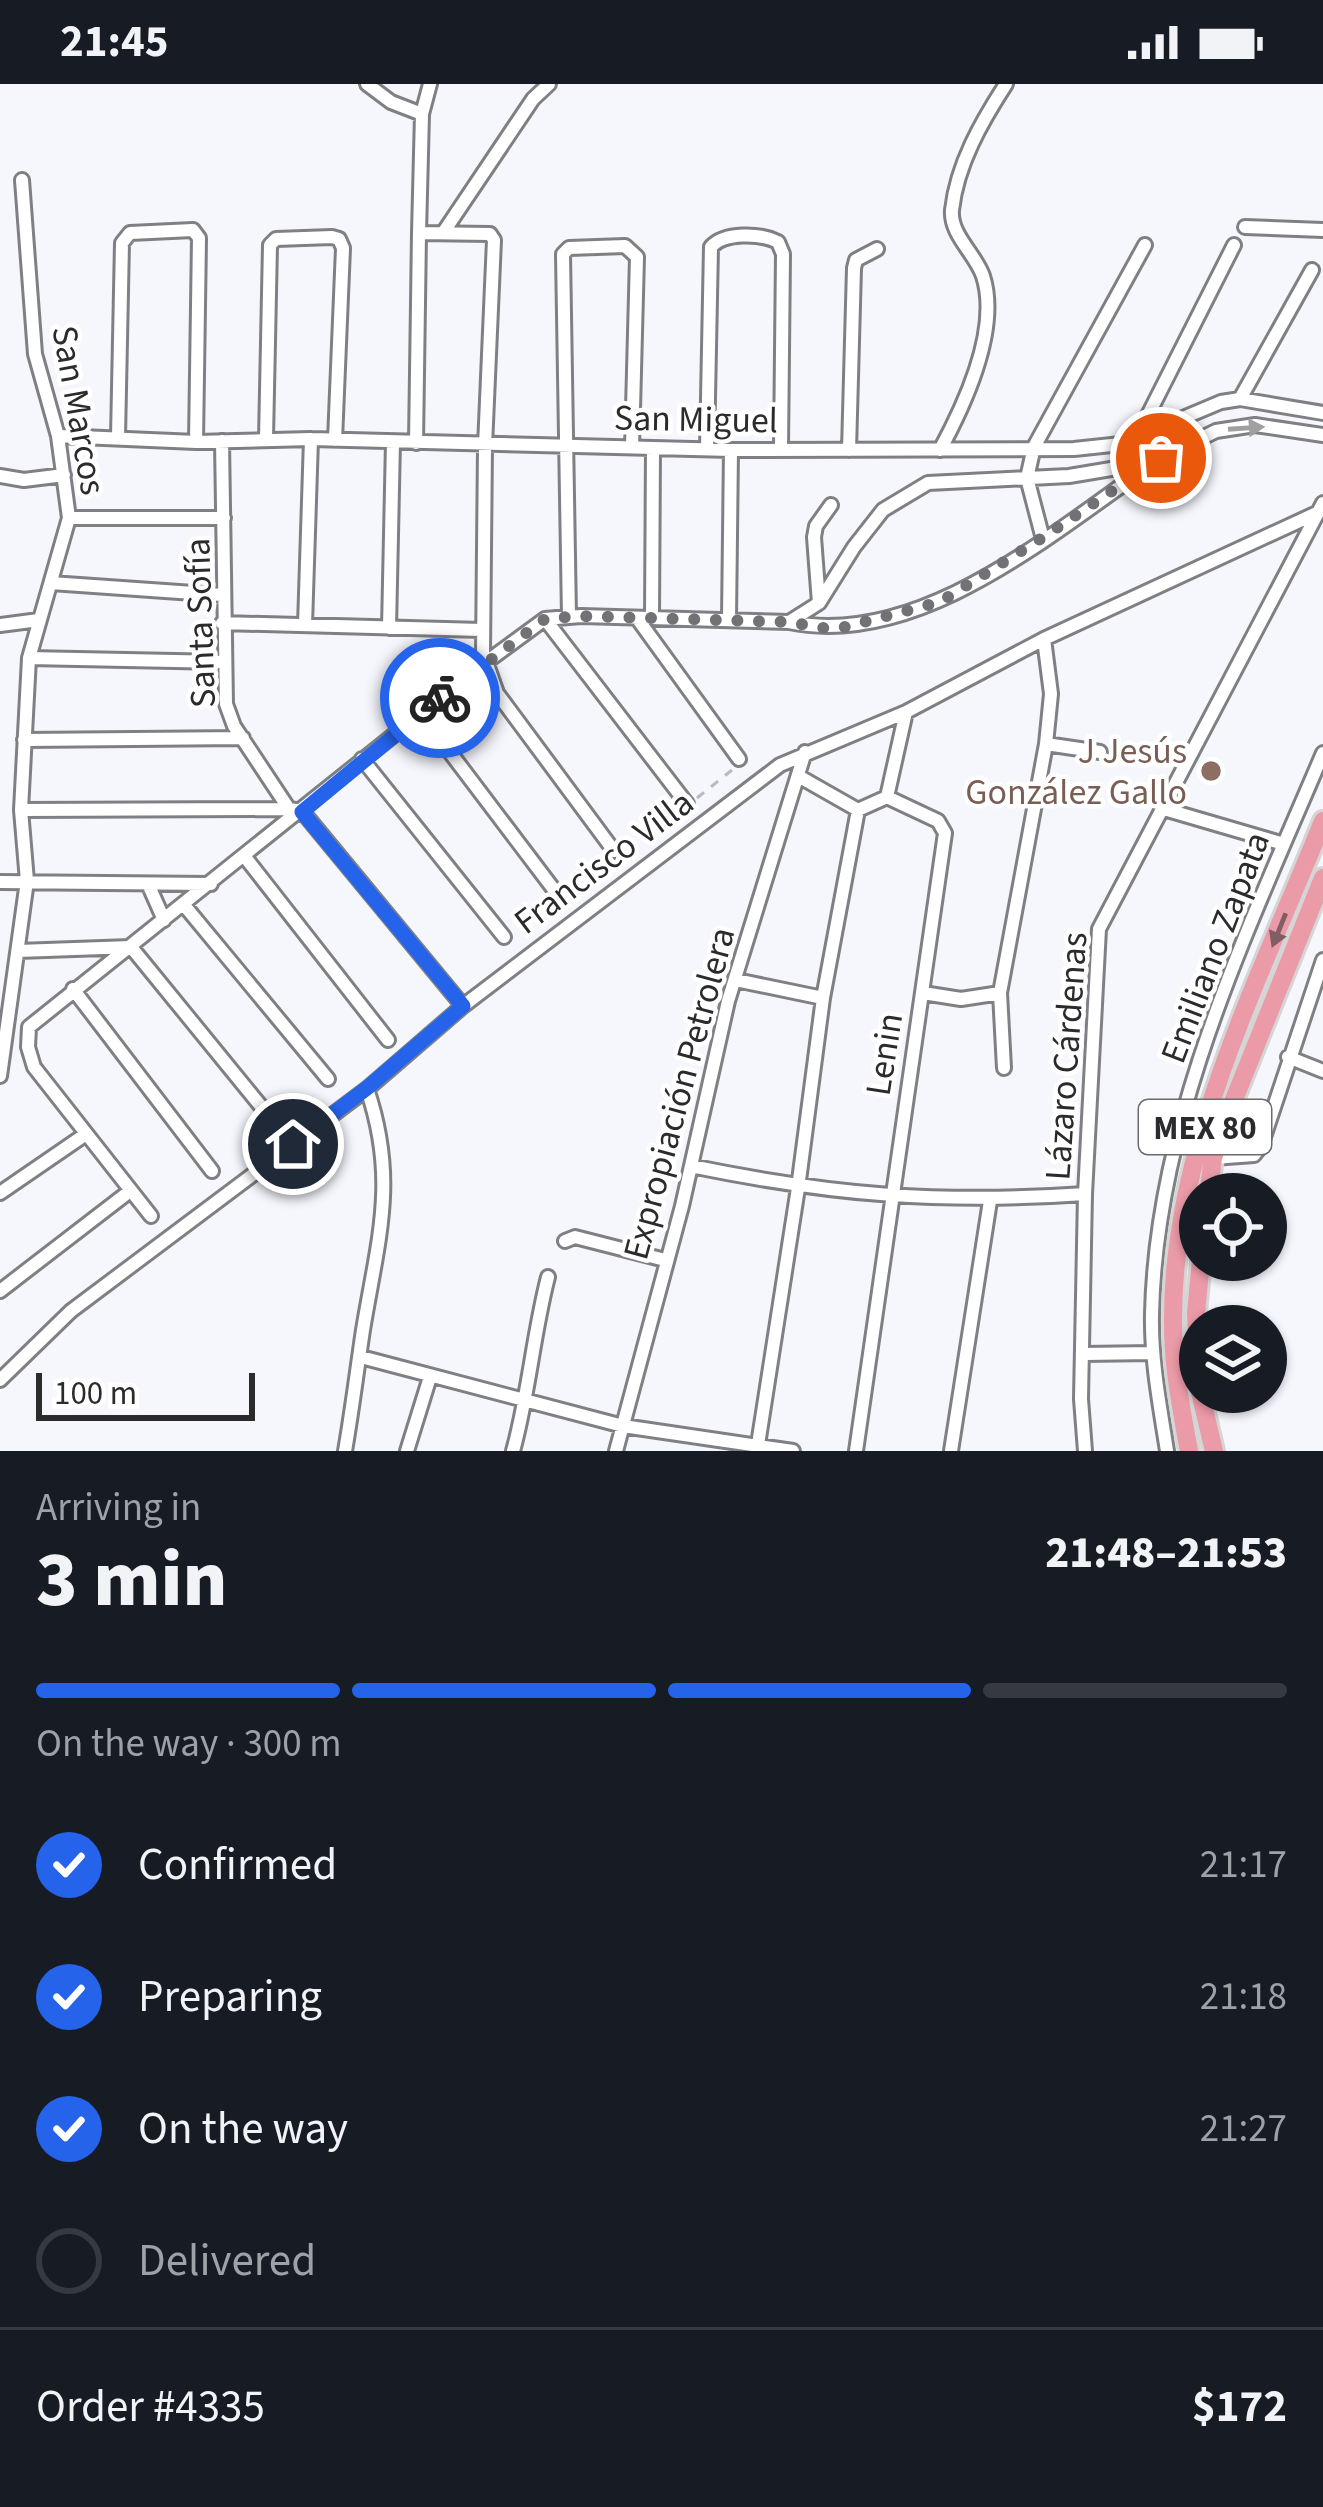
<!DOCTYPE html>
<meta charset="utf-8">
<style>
body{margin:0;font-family:"Source Sans 3",sans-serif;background:#20242c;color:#f1f3f6;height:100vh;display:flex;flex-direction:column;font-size:45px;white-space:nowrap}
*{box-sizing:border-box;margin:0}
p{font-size:39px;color:#9ea1a6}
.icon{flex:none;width:66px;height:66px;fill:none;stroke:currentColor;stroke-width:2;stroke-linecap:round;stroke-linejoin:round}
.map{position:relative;height:1367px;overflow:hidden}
.panel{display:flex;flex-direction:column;background:#171b24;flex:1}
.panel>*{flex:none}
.fabs{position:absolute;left:1179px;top:1089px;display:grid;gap:24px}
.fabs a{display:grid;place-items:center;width:108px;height:108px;border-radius:50%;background:#171b24;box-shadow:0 3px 9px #0004;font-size:60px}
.scale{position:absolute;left:36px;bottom:30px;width:219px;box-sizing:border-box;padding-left:12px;border:6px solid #2b2b2d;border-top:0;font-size:33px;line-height:42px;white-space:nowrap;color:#2b2b2d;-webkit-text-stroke:9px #fff;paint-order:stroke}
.pin{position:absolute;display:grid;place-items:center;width:102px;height:102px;color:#fff;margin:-51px;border:6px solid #fff;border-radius:50%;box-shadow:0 3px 12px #0007}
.courier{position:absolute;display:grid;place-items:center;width:120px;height:120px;margin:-60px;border:9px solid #2563eb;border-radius:50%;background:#fff;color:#222;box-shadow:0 3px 15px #0007}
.overview em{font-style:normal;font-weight:800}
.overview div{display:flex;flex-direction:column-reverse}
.overview{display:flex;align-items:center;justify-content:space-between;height:204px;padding:0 36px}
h1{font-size:78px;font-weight:800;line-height:90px}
.bar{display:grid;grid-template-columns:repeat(4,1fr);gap:18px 12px;align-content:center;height:144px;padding:0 36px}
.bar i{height:15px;border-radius:9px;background:#363941}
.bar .current{background:#2563eb}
.bar p{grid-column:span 4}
.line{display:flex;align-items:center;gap:30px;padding:0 36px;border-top:3px solid #363941}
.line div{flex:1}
ol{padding:0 36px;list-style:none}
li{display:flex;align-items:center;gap:36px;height:132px}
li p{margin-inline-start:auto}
li .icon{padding:12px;border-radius:50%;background:#2563eb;color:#fff;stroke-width:4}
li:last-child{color:#9ea1a6}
li i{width:66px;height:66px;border:6px solid #363941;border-radius:50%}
.status{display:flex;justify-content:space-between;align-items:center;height:84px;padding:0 60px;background:#171b24;direction:ltr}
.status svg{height:33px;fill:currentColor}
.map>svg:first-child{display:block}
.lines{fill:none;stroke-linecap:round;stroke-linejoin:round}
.minor-casing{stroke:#7f8084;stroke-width:18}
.primary-casing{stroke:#d5d5d5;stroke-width:24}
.path{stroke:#b9b9be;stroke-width:3;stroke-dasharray:9 9;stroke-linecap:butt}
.minor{stroke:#fff;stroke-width:12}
.primary{stroke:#eb9aa7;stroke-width:18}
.oneway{fill:#a0a0a0}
.oneway2{fill:#815d64}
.done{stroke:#727276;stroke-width:12;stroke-dasharray:0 21.6}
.route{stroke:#2563eb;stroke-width:15}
.education-dot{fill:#8d6e63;stroke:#fff;stroke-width:4.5}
.labels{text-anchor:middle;stroke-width:9;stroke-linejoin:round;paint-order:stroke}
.shield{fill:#fff;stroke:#6b6b6c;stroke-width:3}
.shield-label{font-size:33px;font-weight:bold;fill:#2b2b2d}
.street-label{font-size:36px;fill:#2b2b2d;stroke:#fff}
.education-label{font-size:36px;fill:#785e54;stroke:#fff;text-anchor:end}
</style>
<div class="status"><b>21:45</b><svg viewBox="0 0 49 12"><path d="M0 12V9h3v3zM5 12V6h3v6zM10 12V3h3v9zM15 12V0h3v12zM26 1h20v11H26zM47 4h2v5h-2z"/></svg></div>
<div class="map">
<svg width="1323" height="1367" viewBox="0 0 1323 1367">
<rect width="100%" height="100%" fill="#f6f7fd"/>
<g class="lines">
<g class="minor-casing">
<path id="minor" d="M367,0l24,18 31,12
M1245,143l78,3
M419,149l3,-119 8,-30
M443,149l90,-134 16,-15
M1240,315l72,-129
M58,352l138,6 115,-3 420,11 343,-1 47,-5 100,-42 19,-3 83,14
M118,353l4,-194 8,-10 63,-3 6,8 -3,204
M1137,353l97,-192
M266,355l4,-194 6,-6 56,-2 7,2 4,9 -8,192
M222,357l4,263 8,22 55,83 13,2 161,195
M416,359l3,-210 71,1 4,6 -9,206 -2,207 14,40 117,158
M707,365l4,-202c13,-15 49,-14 67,-5l5,12 -2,195
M849,366l5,-182 2,-8 21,-11
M940,366c25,-46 60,-121 43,-174 -8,-23 -33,-41 -31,-66 5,-46 30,-89 54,-126
M0,392l24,4 40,-5
M69,434h155
M1043,455l-16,-61 7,-31 111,-202
M51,499l171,12
M819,519l-5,-66 2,-11 15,-21
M569,533l-6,-363 6,-6 56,-2 12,11 -5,190
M637,534l102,141
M652,534l1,-169
M545,535l142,185
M729,536l2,-170
M789,538c131,27 264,-90 366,-160
M222,539l260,7
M0,541l39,-5
M305,541l6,-186
M389,544l4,-186
M29,574l194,4
M421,630l137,181
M24,656l219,-2
M1046,660l54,8
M362,675l142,178
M800,693l58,33 29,-13 51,24 7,12 -89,618
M887,713l19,-85
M1164,725l120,35
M21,726l268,-1
M245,773l143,183
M0,798l211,2
M149,802l15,34
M184,821l144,174
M18,867l113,-4 142,174
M736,896l87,18
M73,905l139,182
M923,909l38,6 39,-6
M1288,973l35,14
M1004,984l-4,-75 46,-249 5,-50 -7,-55
M0,992l27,-195 -6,-71 8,-152 40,-140 -11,-82 -23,-82 -13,-174
M1224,1043l48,-18
M1213,1074l41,-3 7,-9 62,-186
M691,1082c141,29 250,38 394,28
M0,1109l86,-59
M151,1132l-117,-149 -6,-20 1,-20 441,-353 75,-55 36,-3 208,6 30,-19 35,-56 29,-37 45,-27 141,-7 54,-9 38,-9 55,-27 39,-6 68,10
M565,1157l10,-4 90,23
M0,1207l130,-100
M1083,1270l70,-1
M361,1273l262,69 170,25
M0,1296l71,-69 296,-222 96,-83 317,-241 126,-53 138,-73 275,-127
M345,1367c7,-40 12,-81 18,-121 15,-91 35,-150 4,-241
M407,1367l23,-74
M513,1367c16,-58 20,-116 35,-174
M616,1367l66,-245 46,-205 77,-249
M757,1367l41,-263 25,-190 35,-188
M951,1367l39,-250
M1085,1367l-4,-52 4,-205 14,-265 224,-426
M1167,1367c-7,-45 -16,-91 -15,-137 4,-196 96,-384 171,-561"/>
</g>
<g class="primary-casing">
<path id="primary" d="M1208,1110l5,-36 10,-31 100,-249
M1200,1304l-4,-75 5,-53
M1200,1308l14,59
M1189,1367c-6,-33 -13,-67 -15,-100 -12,-185 82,-363 149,-530"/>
</g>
<path class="path" d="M697,714l35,-28"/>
<use href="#minor" class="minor"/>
<use href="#primary" class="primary"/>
</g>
<defs><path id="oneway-solid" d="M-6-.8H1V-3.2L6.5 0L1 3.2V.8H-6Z" transform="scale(3)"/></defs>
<use class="oneway" href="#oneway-solid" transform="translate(1246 344) rotate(-4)"/>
<use class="oneway2" href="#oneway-solid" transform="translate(1279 846) rotate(112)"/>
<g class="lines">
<path class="done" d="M440,614l105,-79 36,-3 208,6 34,6h18l99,-26 102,-64 119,-80"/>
<path class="route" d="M293,1060l74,-56 96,-82 -161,-194 138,-114"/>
</g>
<circle class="education-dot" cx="1211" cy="687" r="12"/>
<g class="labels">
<rect class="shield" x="1139" y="1016" width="132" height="54" rx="9"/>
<g class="shield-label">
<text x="1205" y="1055">MEX 80</text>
</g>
<g class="street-label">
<text transform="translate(80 326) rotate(80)" y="13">San Marcos</text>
<text transform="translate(696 334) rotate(1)" y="13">San Miguel</text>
<text transform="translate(199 539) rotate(-92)" y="13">Santa Sofía</text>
<text transform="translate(603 777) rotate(-37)" y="13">Francisco Villa</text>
<text transform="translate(1214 863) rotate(-69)" y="13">Emiliano Zapata</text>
<text transform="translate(883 970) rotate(-81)" y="13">Lenin</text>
<text transform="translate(1065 972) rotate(-86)" y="13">Lázaro Cárdenas</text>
<text transform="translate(678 1009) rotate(-75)" y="13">Expropiación Petrolera</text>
</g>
<g class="education-label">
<text x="1187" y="679">J Jesús<tspan x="1187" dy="41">González Gallo</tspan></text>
</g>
</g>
</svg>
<div class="fabs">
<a><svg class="icon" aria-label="locate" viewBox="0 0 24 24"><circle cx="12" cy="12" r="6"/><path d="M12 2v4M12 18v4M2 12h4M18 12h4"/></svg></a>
<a><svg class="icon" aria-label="layers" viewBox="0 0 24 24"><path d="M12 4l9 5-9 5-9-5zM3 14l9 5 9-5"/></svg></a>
</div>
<div class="scale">100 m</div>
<div class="pin" style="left:1161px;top:374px;background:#ea580c"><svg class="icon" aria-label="bag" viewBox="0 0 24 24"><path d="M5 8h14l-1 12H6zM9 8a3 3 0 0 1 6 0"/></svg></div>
<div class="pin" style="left:293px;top:1060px;background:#1f2937"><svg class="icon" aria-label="home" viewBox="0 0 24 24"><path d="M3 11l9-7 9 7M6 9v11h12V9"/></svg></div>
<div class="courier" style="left:440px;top:614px"><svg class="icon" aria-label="bike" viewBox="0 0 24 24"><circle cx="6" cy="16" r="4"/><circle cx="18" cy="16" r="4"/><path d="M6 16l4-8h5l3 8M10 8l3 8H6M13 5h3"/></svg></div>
</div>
<section class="panel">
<div class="overview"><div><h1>3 min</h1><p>Arriving in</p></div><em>21:48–21:53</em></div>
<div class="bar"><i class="current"></i><i class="current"></i><i class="current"></i><i></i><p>On the way · 300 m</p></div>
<ol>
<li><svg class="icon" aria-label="check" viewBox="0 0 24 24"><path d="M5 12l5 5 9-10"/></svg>Confirmed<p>21:17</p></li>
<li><svg class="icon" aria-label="check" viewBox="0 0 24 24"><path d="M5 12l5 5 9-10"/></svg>Preparing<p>21:18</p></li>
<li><svg class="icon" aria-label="check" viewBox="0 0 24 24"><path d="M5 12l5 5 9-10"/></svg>On the way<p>21:27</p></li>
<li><i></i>Delivered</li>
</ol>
<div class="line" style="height:156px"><div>Order #4335</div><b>$172</b></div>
</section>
